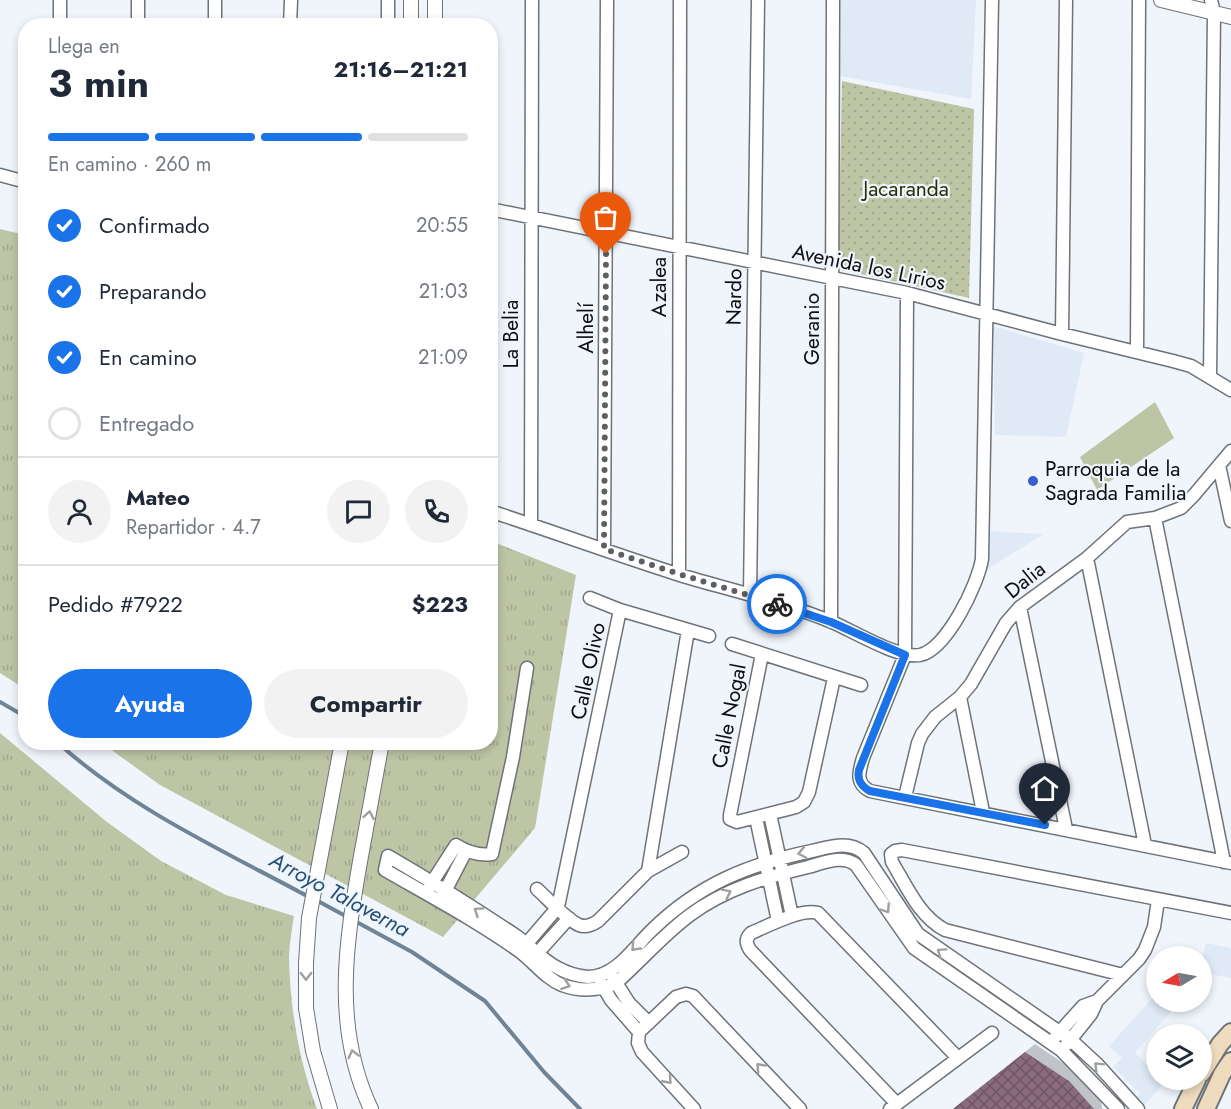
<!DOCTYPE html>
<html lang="es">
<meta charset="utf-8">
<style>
body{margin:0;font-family:Jost,sans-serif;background:#f2f2f3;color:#1f2937;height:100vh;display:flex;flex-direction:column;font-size:22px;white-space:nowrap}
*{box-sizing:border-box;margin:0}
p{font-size:20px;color:#747a83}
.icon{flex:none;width:33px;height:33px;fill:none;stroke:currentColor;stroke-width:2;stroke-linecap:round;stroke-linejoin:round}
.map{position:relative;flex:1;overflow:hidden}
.details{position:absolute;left:18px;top:18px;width:480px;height:732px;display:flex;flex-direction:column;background:#fff;border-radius:24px;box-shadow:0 3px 9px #0003}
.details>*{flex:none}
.needle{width:39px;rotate:260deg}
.tools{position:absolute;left:1146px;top:946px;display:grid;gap:12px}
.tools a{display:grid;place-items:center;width:66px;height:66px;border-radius:50%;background:#fff;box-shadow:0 3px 9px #0003;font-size:30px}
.pin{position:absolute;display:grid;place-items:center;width:51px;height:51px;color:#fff;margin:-62px -26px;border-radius:50% 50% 50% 0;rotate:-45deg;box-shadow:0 0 6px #0007}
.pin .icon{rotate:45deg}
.courier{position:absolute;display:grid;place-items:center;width:60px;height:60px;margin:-30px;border:4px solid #1a73e8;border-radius:50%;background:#fff;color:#222;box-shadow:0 2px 8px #0007}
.head em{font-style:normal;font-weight:700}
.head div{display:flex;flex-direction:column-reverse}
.head{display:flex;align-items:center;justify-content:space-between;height:102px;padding:0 30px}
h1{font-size:39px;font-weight:700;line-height:45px}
.bar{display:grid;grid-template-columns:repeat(4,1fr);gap:9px 6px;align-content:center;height:72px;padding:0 30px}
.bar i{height:8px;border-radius:4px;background:#e0e1e3}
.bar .active{background:#1a73e8}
.bar p{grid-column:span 4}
.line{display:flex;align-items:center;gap:15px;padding:0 30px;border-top:2px solid #e0e1e3}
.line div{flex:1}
.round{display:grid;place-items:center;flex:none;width:63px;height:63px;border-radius:32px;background:#f2f2f3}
ol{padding:0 30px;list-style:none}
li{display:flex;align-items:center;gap:18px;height:66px}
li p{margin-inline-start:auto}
li .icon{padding:6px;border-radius:50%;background:#1a73e8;color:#fff;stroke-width:4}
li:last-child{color:#747a83}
li i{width:33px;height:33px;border:3px solid #e0e1e3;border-radius:50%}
.action{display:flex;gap:12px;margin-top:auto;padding:12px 30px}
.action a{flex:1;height:69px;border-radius:36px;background:#1a73e8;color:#fff;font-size:24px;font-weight:700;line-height:69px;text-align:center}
.action a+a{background:#f2f2f3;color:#1f2937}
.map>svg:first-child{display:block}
.built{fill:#dfeaf6}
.grass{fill:url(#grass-tufts)}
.park{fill:url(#park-dots)}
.garden{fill:#bec5a5}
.shadow{fill:#0003}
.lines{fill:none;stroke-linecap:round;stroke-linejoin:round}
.stream{stroke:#708497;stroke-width:4}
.building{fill:url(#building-cross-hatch)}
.minor-casing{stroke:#6e7378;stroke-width:15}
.tertiary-casing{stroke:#6e7378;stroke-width:16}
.secondary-casing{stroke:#6e7378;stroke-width:20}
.minor{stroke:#fff;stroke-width:12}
.tertiary{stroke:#fff;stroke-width:14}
.secondary{stroke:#efdcbe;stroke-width:16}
.oneway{stroke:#9e9f9f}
.done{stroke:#5c5f63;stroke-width:6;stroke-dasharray:0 10.8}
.route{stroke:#1a73e8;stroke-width:8}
.poi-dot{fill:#355ece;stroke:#f0f5fc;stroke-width:2}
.labels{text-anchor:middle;stroke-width:4.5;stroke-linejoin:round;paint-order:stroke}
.park-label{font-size:21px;fill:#292f04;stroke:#f0f5fc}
.street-label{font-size:21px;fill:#0c0e10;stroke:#f0f5fc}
.poi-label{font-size:21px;fill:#0c0e10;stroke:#f0f5fc;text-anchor:start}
.water-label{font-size:22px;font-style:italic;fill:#255176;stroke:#f0f5fc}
</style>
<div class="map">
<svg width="1231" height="1109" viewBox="0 0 1231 1109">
<defs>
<pattern id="grass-tufts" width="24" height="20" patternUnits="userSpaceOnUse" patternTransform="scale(1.5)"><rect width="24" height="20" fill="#bec5a5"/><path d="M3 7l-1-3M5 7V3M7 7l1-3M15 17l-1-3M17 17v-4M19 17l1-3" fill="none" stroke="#a2a88d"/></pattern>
<pattern id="park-dots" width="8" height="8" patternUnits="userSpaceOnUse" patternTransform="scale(1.5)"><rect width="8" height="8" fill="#bec5a5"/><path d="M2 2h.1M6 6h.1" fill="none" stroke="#a2a88d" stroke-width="1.8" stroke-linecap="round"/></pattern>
<pattern id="building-cross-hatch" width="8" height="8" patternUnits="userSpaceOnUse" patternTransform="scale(1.5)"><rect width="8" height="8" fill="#8a6b7e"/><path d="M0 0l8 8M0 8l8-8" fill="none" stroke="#6f5666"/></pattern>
</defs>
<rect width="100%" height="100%" fill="#f0f5fc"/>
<path class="built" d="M840,0h136l-5,99 -132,-23z
M993,326l91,27 -18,84 -71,-2z
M984,531l60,3 -62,38z
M1206,943l25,5v30l-21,-4 -8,3v-18z
M1156,994v8h23l-44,51 21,21v6l9,2 -20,23 -9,-8 4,-4 -27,-26 9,-9 -13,-12z"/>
<path class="grass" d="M0,229l25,6v454l-25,-16z
M491,541l85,34 -41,253 -92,109 -283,-152 -58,-42 388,-1z
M0,733l107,89 54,39 65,34 68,21c-2,14 -5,28 -5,42 1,51 10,103 28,151h-317z"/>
<path class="park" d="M842,81l132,28 -5,189 -131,-29z"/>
<path class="garden" d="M1155,402l19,36 -77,52 -17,-33z"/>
<path class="shadow" d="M1035,1044l43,29 23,25 1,11h-149z"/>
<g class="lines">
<path class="stream" d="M0,702l26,15
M57,742c74,67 165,108 252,155
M316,900l96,52 73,49 59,71 36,37"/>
</g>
<path class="building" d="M1025,1052l44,29 25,28h-141z"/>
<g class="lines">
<g class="minor-casing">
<path id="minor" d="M60,26v-26
M138,26v-26
M215,26v-26
M290,26l1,-26
M388,26v-26
M0,175l26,7
M490,209l417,84 155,41 111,27 18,5 40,24
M907,293l-2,362 -42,103c-4,14 -8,25 7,33l361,72
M1062,334l4,-334
M1137,351l2,-351
M1210,377l4,-364 -3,-13
M1219,465l12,56
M490,511c64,21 127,44 190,64 50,15 103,27 152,47 21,9 67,37 88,33 27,-6 58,-71 62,-96l10,-559
M1155,518l69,344
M531,525l1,-525
M604,549l3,-549
M1087,558l58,287
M679,574l1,-574
M750,595l8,-595
M590,598l30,12 89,26
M1020,607l46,222
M831,622l2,-622
M732,644l129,41
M762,654l-32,161v4l7,3 59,-15 8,-5 5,-10 25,-114
M960,697l23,115
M905,797l13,-54 4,-9 13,-17 25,-20 11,-13 35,-61 14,-16 67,-49 40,-36 28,-4 26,-10 13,-13 37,-44
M770,814l22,102
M756,818l22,103
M648,871l40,-241
M429,887l27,-42c11,7 22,11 36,9l21,-97 14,-89
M537,889c10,9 30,31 42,36 7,3 13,0 19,-4l50,-50 34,-19
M443,895l23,-44
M522,949l36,-42 62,-297
M533,958l36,-40
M1123,975l-178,-45c-26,-14 -38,-43 -53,-68l-1,-8 4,-3 7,-1 329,63
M613,978l16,25 20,20
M601,983l10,17 28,32
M1056,1036l27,-30 14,-5
M1067,1044l24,-30 6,-13 42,-42 6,-9 9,-23 4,-27
M897,1104l-147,-154c-4,-7 -5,-11 1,-17 17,-7 50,-25 67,-20l140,145
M694,1109l-52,-57 -4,-9 1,-11 37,-35 10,-3 7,2 107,113
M890,1109l102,-76
M1118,1109l-57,-59 -147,-102 -58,-83c-13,-11 -33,-2 -48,2 -42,10 -83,22 -118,48 -27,20 -49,46 -74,68 -18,8 -35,9 -54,2 -17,-7 -28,-23 -43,-34 -42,-30 -89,-55 -134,-81l3,-14c43,25 85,51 127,79 15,10 27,25 43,33 9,5 20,8 30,9 28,0 46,-30 64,-47 47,-46 97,-66 160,-79 18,-4 37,-11 52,2l54,81 153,106 27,25 40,44"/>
</g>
<g class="tertiary-casing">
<path id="tertiary" d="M1161,0l70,17
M411,26v-26
M435,26v-26
M330,1109l-17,-58 -7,-43v-45l3,-45 33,-176
M371,1109c-39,-82 -25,-168 -10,-253 7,-38 14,-76 21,-114"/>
</g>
<g class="secondary-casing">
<path id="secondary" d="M1202,1073l18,-29 11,-12
M1183,1109l14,-29
M1206,1109l16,-35 9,-13"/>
</g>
<use href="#minor" class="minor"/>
<use href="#tertiary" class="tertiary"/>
<use href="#secondary" class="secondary"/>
</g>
<defs><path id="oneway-chevron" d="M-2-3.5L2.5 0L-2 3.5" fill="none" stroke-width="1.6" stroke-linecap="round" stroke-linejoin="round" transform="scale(1.5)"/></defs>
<g class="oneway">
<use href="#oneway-chevron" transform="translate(369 815) rotate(-80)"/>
<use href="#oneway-chevron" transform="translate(802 853) rotate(168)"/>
<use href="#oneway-chevron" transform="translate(727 893) rotate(-26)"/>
<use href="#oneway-chevron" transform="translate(886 909) rotate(56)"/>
<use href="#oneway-chevron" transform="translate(478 911) rotate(-146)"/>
<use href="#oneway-chevron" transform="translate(635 947) rotate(133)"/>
<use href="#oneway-chevron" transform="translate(941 952) rotate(-145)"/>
<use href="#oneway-chevron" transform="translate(306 976) rotate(90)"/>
<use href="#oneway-chevron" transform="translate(566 985) rotate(19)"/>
<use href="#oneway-chevron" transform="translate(353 1054) rotate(-104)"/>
<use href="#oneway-chevron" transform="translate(1098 1066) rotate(-135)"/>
<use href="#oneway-chevron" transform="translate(760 1067) rotate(-133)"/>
<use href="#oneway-chevron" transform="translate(668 1080) rotate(48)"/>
</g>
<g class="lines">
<path class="done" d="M606,254l-2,295 75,25 98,30"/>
<path class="route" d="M777,604l54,18 74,33 -46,115c-2,10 2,16 11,21l175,34"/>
</g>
<circle class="poi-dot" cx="1033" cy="481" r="6"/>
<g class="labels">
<g class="park-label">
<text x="906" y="196">Jacaranda</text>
</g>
<g class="street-label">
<text transform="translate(869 267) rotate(12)" y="7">Avenida los Lirios</text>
<text transform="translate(659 287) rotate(-90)" y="7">Azalea</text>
<text transform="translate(734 297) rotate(-89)" y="7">Nardo</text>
<text transform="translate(586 328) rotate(-90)" y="7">Alhelí</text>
<text transform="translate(812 329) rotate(-90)" y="7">Geranio</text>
<text transform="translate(511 334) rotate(-90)" y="7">La Belia</text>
<text transform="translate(1025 580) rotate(-39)" y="7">Dalia</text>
<text transform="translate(588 671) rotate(-78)" y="7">Calle Olivo</text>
<text transform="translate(729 716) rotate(-79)" y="7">Calle Nogal</text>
</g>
<g class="poi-label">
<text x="1045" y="476">Parroquia de la<tspan x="1045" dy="24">Sagrada Familia</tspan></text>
</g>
<g class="water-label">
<text transform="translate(340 894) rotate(28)" y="8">Arroyo Talaverna</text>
</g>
</g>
</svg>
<div class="tools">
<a><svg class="needle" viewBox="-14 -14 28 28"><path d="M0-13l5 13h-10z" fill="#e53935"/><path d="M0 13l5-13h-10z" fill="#747a83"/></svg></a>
<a><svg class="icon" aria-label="layers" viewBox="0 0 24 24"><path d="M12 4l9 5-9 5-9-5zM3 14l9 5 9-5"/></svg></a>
</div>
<div class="pin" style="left:606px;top:254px;background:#ea580c"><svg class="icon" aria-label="bag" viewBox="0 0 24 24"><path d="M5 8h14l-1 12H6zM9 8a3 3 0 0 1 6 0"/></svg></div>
<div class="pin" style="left:1045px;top:825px;background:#1f2937"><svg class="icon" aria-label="home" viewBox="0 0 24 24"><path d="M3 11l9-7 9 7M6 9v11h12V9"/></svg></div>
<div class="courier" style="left:777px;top:604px"><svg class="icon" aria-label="bike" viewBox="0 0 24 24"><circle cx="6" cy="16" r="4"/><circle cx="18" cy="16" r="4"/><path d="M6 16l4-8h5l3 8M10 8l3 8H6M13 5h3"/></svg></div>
<section class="details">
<div class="head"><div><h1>3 min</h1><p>Llega en</p></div><em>21:16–21:21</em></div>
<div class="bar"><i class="active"></i><i class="active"></i><i class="active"></i><i></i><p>En camino · 260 m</p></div>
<ol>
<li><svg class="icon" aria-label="check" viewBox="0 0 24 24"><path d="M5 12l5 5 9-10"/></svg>Confirmado<p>20:55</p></li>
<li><svg class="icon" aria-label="check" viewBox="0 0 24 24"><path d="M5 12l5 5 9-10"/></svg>Preparando<p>21:03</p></li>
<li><svg class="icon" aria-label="check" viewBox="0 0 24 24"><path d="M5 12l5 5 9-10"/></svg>En camino<p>21:09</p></li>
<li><i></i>Entregado</li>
</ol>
<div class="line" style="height:108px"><a class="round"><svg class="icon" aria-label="person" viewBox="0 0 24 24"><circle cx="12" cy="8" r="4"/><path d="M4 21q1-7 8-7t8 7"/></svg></a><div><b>Mateo</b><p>Repartidor · 4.7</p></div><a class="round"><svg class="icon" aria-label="chat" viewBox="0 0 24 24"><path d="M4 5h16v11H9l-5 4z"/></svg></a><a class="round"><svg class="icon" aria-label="phone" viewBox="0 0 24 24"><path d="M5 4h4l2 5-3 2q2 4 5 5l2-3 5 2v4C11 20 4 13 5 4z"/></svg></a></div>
<div class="line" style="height:78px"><div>Pedido #7922</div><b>$223</b></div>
<div class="action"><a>Ayuda</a><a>Compartir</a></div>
</section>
</div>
